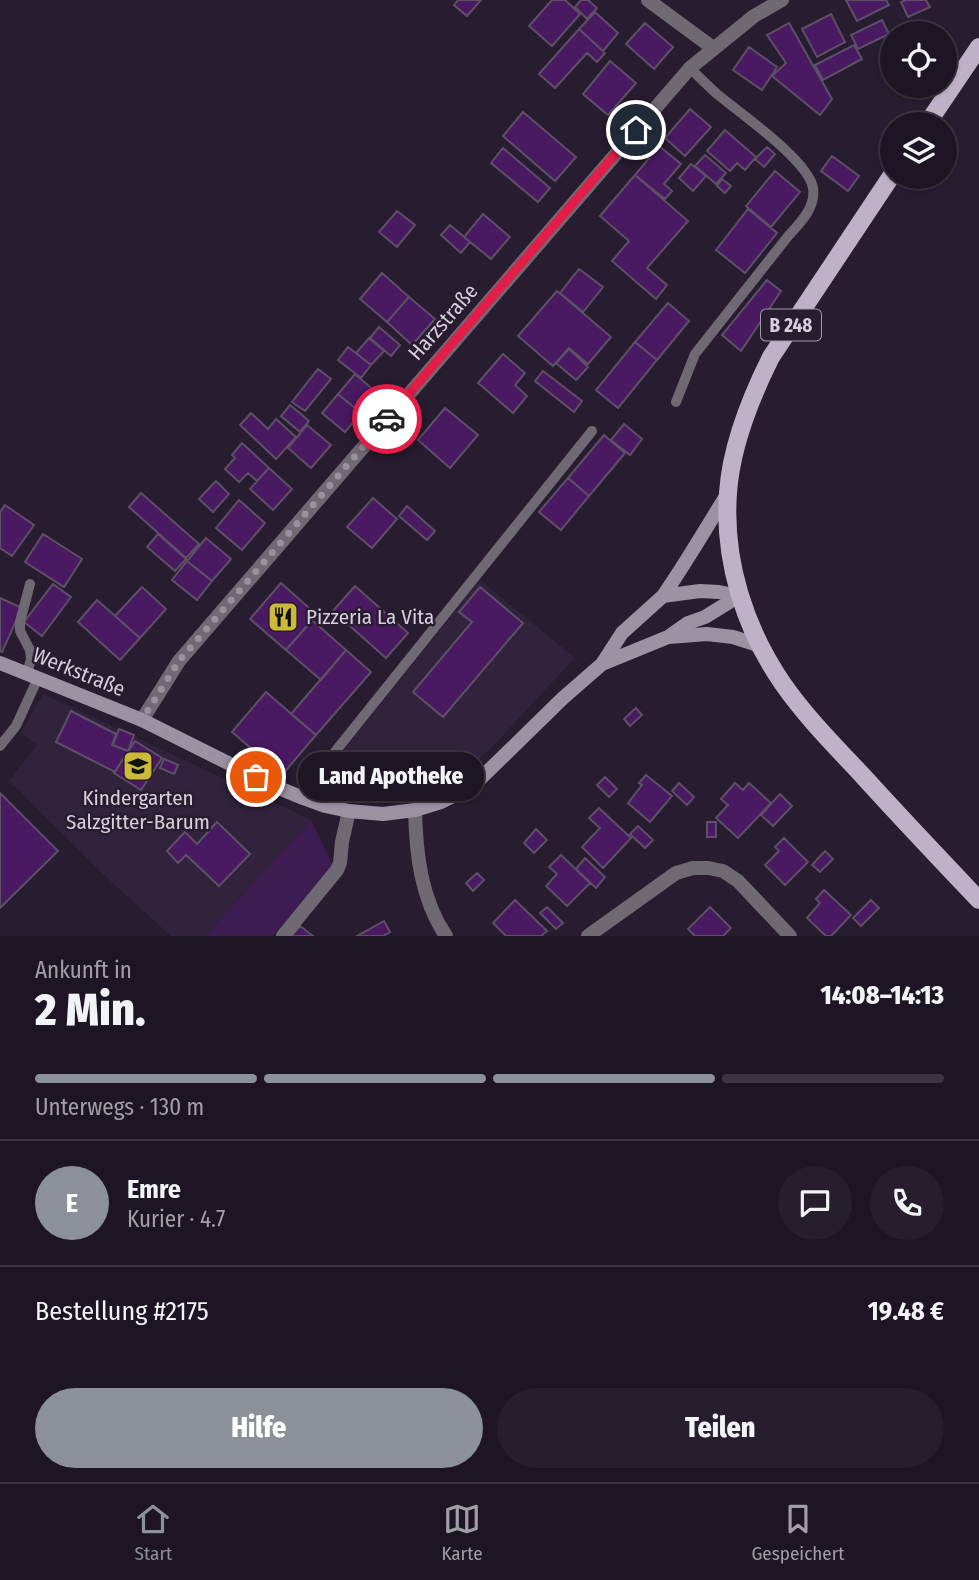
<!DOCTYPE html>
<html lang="de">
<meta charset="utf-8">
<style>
body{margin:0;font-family:"Fira Sans Condensed",sans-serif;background:#261e2c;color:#f1f3f6;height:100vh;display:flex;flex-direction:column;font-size:26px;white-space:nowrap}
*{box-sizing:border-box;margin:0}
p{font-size:23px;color:#a19fa6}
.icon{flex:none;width:38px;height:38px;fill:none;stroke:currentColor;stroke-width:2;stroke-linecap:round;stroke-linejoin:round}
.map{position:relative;height:936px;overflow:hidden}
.side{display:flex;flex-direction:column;background:#1e1524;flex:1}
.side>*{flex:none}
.tools{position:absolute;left:880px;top:21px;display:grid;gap:14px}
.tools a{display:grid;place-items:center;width:77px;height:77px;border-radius:50%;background:#1e1524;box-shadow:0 2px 5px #0004,0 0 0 2px #3c3441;font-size:35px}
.pin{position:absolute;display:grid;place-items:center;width:60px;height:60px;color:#fff;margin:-30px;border:4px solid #fff;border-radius:50%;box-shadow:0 2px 7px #0007}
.courier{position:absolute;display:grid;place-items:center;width:70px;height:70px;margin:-35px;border:5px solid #e11d48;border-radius:50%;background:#fff;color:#222;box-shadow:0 2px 9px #0007}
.bubble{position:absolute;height:49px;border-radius:24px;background:#1e1524;box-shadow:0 2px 5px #0004,0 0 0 2px #3c3441;font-size:23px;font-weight:800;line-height:49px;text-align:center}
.overview em{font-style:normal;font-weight:800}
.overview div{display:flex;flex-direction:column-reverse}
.overview{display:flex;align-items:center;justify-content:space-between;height:119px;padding:0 35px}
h1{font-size:46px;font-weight:800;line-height:52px}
.bar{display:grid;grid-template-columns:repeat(4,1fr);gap:10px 7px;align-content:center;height:84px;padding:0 35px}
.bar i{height:9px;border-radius:5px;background:#3c3441}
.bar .on{background:#8c9099}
.bar p{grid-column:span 4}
.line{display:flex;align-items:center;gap:18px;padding:0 35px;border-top:2px solid #3c3441}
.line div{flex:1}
.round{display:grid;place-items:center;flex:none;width:74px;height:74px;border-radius:37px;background:#261e2c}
.cta{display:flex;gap:14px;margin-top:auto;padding:14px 35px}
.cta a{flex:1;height:80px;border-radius:42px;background:#8c9099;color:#fff;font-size:28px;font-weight:800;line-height:80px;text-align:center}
.cta a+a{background:#261e2c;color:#f1f3f6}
.tabs{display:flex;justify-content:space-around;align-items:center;height:98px;border-top:2px solid #3c3441;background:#1e1524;font-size:19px;color:#a19fa6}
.tabs a{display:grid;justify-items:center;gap:4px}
.tabs .on{color:#8c9099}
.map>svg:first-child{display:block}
.built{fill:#32233d}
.green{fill:#3d1c51}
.building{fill:#491962;stroke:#5c4f66;stroke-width:2}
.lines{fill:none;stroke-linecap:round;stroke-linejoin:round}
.lane{stroke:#6f6974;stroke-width:10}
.street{stroke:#6f6974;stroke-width:14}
.secondary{stroke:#9c92a4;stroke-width:14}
.primary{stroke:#bfb2c8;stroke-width:18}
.done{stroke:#9a90a0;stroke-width:7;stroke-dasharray:0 12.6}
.route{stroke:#e11d48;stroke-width:9}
.labels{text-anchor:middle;stroke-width:5;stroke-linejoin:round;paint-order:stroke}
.shield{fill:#281c30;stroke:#a299a8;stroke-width:2}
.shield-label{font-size:19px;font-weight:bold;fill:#d7cfdc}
.street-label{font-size:21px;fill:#d7cfdc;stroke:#281c30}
.poi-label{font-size:21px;fill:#d7cfdc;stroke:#281c30;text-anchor:start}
</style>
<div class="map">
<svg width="979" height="936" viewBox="0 0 979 936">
<rect width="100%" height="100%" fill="#281c30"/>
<path class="built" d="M480,580l95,78 -83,89 -28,24 -38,19 -40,8 -41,-1 -33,-7z
M43,694l154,72 114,54 -106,116h-34l-64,-58 -98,-97 28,-36 -16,-12z"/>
<path class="green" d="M311,820l22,46 -60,70h-68z"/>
<path class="building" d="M458,0h23l-14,16 -13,-11z
M552,0h13l15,14 -28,32 -23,-20z
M581,0h7l9,8 -10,11 -12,-12z
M846,0h40l3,5 -32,16z
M906,0h20l4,7 -22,10 -7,-15z
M595,12l23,21 -15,18 -24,-22z
M831,14l14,28 -28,15 -15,-28z
M882,20l7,14 -31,15 -7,-14z
M645,23l28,24 -19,22 -28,-25z
M789,23l43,76 -12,16 -48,-39 14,-13 -19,-28z
M579,29l26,24 -8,9 -10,-9 -32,35 -16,-14z
M854,45l8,14 -39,21 -8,-15z
M749,47l28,20 -15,23 -29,-20z
M610,61l26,22 -28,32 -25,-21z
M690,109l21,18 -26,29 -20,-18z
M523,112l53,45 -21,24 -52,-45z
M725,130l31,27 -11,13 -8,-7 -7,8 -23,-20z
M659,146l22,18 -17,20 8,7 -7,8 -30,-24z
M767,147l8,7 -11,13 -9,-8z
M503,148l47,40 -12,14 -47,-39z
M705,155l21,18 -10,11 -21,-18z
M832,156l27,20 -11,15 -27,-20z
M691,164l15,12 -13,15 -14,-13z
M775,171l25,21 -29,35 -25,-21z
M635,175l53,46 -41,47 20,17 -11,14 -44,-38 17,-20 -29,-25z
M722,179l9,7 -6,7 -8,-7z
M748,209l29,24 -32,40 -29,-23z
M397,211l18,14 -18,22 -18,-15z
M483,214l27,23 -19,22 -27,-22z
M450,225l20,17 -9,11 -20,-18z
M579,269l24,18 -20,25 -23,-19z
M382,273l27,24 -22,25 -27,-23z
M767,280l14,11 -40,60 -19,-16z
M557,291l54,46 -23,27 -19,-16 -16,18 -35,-30z
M409,297l26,22 -23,26 -25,-23z
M668,303l21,18 -32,39 -22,-18z
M379,327l21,18 -9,11 -21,-18z
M369,338l15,13 -13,14 -15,-12z
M635,342l22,18 -39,48 -22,-18z
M348,347l23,18 -10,13 -23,-18z
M569,349l19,18 -12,13 -20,-17z
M503,354l22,19 -10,12 12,11 -14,17 -35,-30z
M318,369l13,10 -26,32 -13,-9z
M543,371l39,30 -8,11 -39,-31z
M355,374l23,20 -17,19 -23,-19z
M338,394l23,19 -16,19 -23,-19z
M290,405l19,16 -9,11 -19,-16z
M445,408l33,27 -28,33 -32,-28z
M251,413l17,16 8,-10 20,18 -20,22 -36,-34z
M624,424l18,15 -12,16 -19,-15z
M307,425l24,20 -20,23 -23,-20z
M604,435l21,18 -36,43 -21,-18z
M242,443l27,25 -12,13 -9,-8 -9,9 -14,-13 10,-11 -3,-3z
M269,468l23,21 -19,21 -23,-21z
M568,478l21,18 -28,34 -22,-18z
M216,481l13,13 -16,18 -14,-13z
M141,493l58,51 -13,14 -57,-51z
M373,498l24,21 -25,29 -25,-21z
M239,500l26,23 -23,27 -26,-22z
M5,505l29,20 -22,31 -12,-8v-36z
M407,506l28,25 -8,9 -28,-24z
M43,534l39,25 -18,28 -39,-25z
M158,534l28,25 -11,12 -28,-24z
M206,538l25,21 -19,22 -25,-20z
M187,561l25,20 -15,19 -25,-20z
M281,583l36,32 -31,35 -36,-31z
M53,584l18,13 -29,39 -18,-14z
M355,586l53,47 -22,25 -53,-47z
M142,587l24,22 -26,29 -25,-22z
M480,587l43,36 -80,94 -30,-25 59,-70 -13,-10z
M0,598l22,10 -20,44 -2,-1z
M97,600l43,38 -20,22 -42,-38z
M312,620l34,30 -25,30 -35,-30z
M346,650l25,22 -55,63 -25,-21z
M266,692l50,43 -34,40 -50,-43z
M636,708l6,7 -12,11 -6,-7z
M71,711l45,23 -4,11 16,6 -13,21 -59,-30z
M119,729l15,6 -6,16 -15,-6z
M135,741l27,17 -21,32 -27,-17z
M164,759l14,6 -4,9 -14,-6z
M646,775l26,21 -22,26 -22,-19 14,-18 -3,-2z
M605,777l12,12 -8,8 -12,-12z
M679,783l15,14 -7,8 -15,-14z
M735,783l8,7 6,-7 22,20 -33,35 -22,-20 12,-13 -7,-6z
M0,793l58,58 -58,57z
M780,794l12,12 -19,20 -12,-11z
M599,808l32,30 -28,30 -21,-21 18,-19 -11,-10z
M217,822l33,32 -31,32 -33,-31 -8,8 -11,-12 18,-19 12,12z
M707,822h9v15h-9z
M638,826l15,14 -8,8 -15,-14z
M536,829l11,11 -13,13 -10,-10z
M784,838l24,24 -23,23 -20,-20 14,-14 -4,-4z
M825,851l8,8 -13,13 -8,-7z
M561,855l29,28 -23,23 -21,-20 11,-12 -8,-7z
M585,858l20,19 -9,11 -20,-19z
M477,873l7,7 -11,11 -7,-8z
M824,890l27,25 -20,21h-5l-19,-18 13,-15 -4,-4z
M515,900l32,31 -6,5h-35l-13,-13z
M871,900l8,8 -18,18 -8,-8z
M547,907l16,16 -7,6 -16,-16z
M710,907l21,21 -8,8h-28l-7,-7z
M384,921l6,11 -7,4h-26z
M300,926l13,10h-21z"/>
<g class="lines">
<path class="lane" d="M676,402l19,-48 94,-119c12,-13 27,-28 24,-47 -4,-27 -73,-75 -96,-94 -9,-8 -18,-17 -27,-26
M27,674l4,-15 -1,-9 -10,-19v-9l10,-38
M0,746l16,-20 22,-48
M303,798l15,-25 274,-342"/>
<path class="street" d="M648,0l65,48
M142,720l37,-59 511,-593 64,-52 28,-16
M415,810c1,44 6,89 31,126
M283,936l54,-66 3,-7 2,-21 7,-31
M588,936l88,-63 17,-5h15l15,3 15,10 52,55"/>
<path class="secondary" d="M663,596c23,-33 43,-68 65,-103
M669,637l38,-3 26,3 28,9
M0,663l142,57 132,66 29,12 22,8 24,5 34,3 32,-4 26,-8 16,-8 23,-15 83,-81 39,-34 20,-31 41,-37 37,-5 19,1 20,4
M602,664l66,-27 20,-14 17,-6 34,-21"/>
<path class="primary" d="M927,124l52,-77
M892,175l-121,182c-21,42 -40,89 -43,136 -5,68 17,136 55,191 23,33 52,62 80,92 38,42 77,83 116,124"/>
</g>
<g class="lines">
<path class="done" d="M256,777l-114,-57 37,-59 208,-242"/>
<path class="route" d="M387,419l249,-289"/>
</g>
<defs>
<g id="restaurant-square" transform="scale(1.575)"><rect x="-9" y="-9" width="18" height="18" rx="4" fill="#ccb939" stroke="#281c30"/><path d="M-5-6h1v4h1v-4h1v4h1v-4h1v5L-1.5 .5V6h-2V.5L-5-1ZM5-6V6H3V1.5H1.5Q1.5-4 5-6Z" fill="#111"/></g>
<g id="school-square" transform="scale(1.575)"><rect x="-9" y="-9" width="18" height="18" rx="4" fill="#ccb939" stroke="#281c30"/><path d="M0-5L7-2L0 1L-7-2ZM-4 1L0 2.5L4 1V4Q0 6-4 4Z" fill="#111"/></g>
</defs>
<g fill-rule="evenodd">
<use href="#restaurant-square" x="283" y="617"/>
<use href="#school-square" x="138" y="766"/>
</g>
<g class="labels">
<rect class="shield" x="761" y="309.5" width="60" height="31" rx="5"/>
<g class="shield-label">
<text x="791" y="332">B 248</text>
</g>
<g class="street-label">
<text transform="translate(443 322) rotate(-49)" y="7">Harzstraße</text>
<text transform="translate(79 672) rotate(22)" y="7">Werkstraße</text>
</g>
<g class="poi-label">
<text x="306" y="624">Pizzeria La Vita</text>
<text x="138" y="805" text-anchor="middle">Kindergarten<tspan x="138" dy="24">Salzgitter-Barum</tspan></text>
</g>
</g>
</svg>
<div class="tools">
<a><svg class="icon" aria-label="locate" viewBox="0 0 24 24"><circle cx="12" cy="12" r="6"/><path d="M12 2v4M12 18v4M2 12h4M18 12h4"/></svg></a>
<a><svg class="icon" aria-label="layers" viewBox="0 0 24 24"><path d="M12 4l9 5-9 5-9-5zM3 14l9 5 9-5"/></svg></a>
</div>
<div class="pin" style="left:256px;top:777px;background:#ea580c"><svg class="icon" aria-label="bag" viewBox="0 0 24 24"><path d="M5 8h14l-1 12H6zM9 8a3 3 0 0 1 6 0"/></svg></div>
<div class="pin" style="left:636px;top:130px;background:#1f2937"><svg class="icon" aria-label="home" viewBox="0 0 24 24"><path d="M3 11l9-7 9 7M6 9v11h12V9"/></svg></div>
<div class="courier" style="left:387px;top:419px"><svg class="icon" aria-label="car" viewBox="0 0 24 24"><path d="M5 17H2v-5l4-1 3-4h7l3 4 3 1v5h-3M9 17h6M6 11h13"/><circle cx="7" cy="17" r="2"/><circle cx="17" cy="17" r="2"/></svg></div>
<div class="bubble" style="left:298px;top:752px;width:186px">Land Apotheke</div>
</div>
<section class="side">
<div class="overview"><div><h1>2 Min.</h1><p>Ankunft in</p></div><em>14:08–14:13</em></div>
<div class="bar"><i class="on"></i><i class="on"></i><i class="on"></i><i></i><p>Unterwegs · 130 m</p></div>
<div class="line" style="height:126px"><b class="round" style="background:#8c9099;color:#fff">E</b><div><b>Emre</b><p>Kurier · 4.7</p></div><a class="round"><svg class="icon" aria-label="chat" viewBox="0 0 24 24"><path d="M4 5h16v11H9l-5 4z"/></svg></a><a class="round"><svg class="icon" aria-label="phone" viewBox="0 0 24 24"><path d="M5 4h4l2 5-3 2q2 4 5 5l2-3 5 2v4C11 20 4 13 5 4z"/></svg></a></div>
<div class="line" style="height:91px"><div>Bestellung #2175</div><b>19.48 €</b></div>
<div class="cta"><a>Hilfe</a><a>Teilen</a></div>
</section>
<nav class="tabs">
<a class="on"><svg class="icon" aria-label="home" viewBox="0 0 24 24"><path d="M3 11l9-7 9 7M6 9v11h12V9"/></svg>Start</a>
<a><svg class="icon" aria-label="map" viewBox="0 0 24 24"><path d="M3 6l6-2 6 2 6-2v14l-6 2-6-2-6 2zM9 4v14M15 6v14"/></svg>Karte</a>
<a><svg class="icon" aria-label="saved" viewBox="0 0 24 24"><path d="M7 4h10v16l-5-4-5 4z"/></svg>Gespeichert</a>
</nav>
